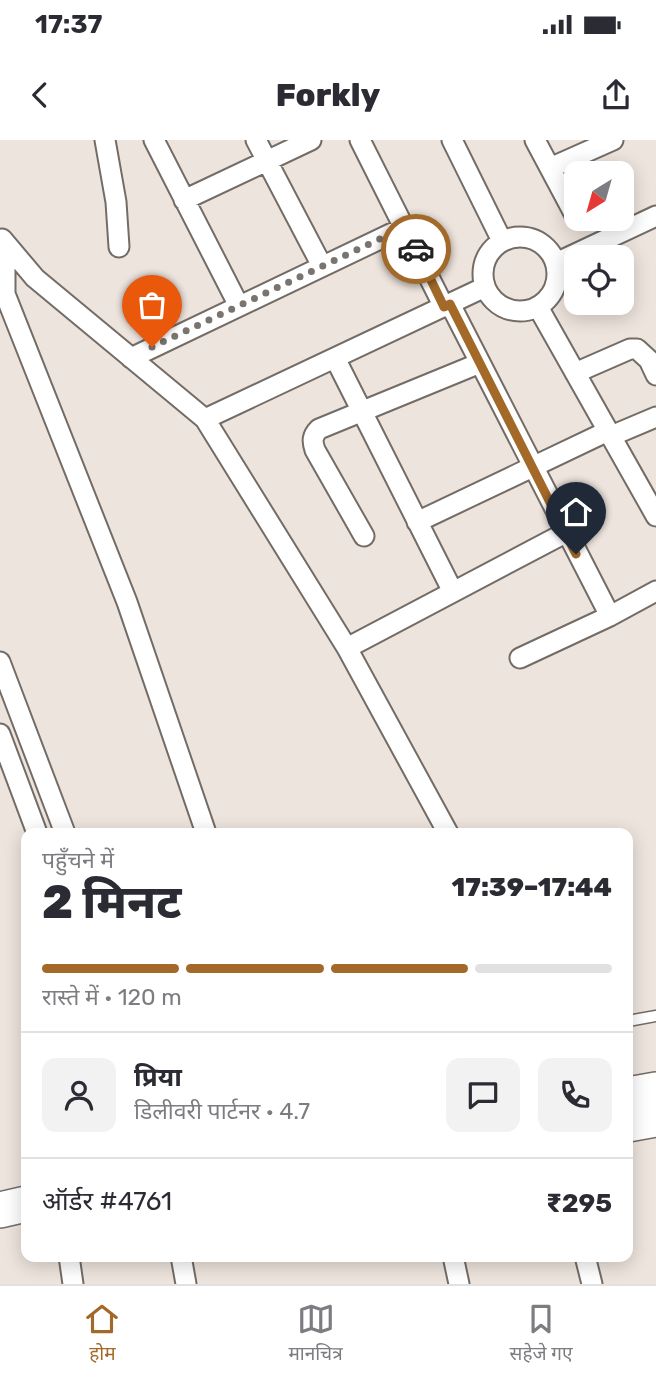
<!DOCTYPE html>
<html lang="hi">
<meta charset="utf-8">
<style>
body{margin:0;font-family:Rubik,"Noto Sans Devanagari",sans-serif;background:#f2f2f3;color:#2b2b33;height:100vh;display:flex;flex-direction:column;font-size:26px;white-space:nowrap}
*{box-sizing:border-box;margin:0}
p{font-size:23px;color:#7c7c81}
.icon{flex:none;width:38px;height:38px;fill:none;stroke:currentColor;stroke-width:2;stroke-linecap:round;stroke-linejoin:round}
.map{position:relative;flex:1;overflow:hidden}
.side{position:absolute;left:21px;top:688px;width:612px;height:434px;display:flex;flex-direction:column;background:#fff;border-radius:14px;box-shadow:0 4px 18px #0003}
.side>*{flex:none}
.needle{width:46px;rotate:217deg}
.fabs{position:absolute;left:564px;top:21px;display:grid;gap:14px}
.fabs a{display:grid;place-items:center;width:70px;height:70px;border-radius:14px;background:#fff;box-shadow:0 4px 18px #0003;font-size:35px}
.pin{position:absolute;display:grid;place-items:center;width:60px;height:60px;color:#fff;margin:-72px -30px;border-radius:50% 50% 50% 0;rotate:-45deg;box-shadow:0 0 7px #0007}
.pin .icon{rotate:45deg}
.courier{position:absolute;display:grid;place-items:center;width:70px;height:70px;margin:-35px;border:5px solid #a36929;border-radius:50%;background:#fff;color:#222;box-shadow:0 2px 9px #0007}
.head em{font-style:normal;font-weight:800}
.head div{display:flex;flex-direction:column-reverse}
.head{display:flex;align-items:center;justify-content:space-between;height:119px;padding:0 21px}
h1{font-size:46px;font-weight:800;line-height:52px}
.bar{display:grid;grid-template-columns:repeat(4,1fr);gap:10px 7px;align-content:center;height:84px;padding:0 21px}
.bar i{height:9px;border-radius:5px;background:#e1e1e2}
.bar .active{background:#a36929}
.bar p{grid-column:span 4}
.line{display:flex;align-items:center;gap:18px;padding:0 21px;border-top:2px solid #e1e1e2}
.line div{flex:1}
.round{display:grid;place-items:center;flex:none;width:74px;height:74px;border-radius:14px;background:#f2f2f3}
.status{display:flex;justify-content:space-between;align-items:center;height:49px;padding:0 35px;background:#fff;direction:ltr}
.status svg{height:19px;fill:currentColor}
header{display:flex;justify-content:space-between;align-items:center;height:91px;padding:0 21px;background:#fff;font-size:32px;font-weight:800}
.menu{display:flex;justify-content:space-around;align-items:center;height:98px;border-top:2px solid #e1e1e2;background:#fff;font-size:19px;color:#7c7c81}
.menu a{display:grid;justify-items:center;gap:4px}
.menu .active{color:#a36929}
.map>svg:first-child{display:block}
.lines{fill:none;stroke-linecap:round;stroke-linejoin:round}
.lane-casing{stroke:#736c66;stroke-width:13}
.street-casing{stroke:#736c66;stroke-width:23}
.highway-casing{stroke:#736c66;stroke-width:38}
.lane{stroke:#fff;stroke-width:10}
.street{stroke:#fff;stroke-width:19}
.highway{stroke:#fff;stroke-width:35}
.done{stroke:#79746f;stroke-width:7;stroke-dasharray:0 12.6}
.route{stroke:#a36929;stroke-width:9}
</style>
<div class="status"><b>17:37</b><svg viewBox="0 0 49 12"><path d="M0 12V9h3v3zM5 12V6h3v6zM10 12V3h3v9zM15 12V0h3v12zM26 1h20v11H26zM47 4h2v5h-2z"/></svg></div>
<header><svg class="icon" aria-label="back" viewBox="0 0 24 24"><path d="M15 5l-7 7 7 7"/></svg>Forkly<svg class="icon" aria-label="share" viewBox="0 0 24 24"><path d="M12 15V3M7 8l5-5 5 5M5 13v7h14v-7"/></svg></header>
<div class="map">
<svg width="656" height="1144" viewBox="0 0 656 1144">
<rect width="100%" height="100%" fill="#ede4dd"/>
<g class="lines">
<g class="lane-casing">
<path id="lane" d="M628,881l28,-5"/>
</g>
<g class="street-casing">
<path id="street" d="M105,0l11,62 3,45
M154,0l85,166
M256,0l66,126
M360,0l84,167
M452,0l50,101
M535,0l41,77
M550,28l63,-28
M184,60l127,-60
M483 134a37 37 0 1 1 74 0a37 37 0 1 1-74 0Z
M2,99l33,39 170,141
M5,103v51l122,308 79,231
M556,123l100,-47
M450,164l160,312
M538,167l118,209
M131,218l274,-131
M335,218l118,234
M575,233l55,-24h7l12,11 7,15
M611,296l45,-19
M417,382l191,-91
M364,396l-49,-86c-3,-9 -3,-14 4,-21l161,-66
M347,508l218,-115
M520,518l90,-42 46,-25
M0,522l65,171
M0,594l37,99
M448,693l-101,-185 -142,-229 280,-132
M69,1116l4,28
M181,1116l5,28
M453,1116l6,28
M585,1116l7,28"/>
</g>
<g class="highway-casing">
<path id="highway" d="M628,955l28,-5
M628,984l28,-5
M0,1070l26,-6"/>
</g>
<use href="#lane" class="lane"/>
<use href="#street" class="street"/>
<use href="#highway" class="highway"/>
</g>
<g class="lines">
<path class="done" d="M152,207l253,-120 11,22"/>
<path class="route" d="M416,109l28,58 6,-3 126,250"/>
</g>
</svg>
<div class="fabs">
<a><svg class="needle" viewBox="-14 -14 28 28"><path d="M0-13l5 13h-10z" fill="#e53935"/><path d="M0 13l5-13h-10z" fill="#7c7c81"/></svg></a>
<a><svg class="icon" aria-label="locate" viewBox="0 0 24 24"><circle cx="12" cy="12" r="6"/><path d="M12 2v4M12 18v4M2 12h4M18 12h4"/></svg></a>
</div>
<div class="pin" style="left:152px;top:207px;background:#ea580c"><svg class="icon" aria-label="bag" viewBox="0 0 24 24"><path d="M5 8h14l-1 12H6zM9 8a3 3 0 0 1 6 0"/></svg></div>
<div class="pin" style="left:576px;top:414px;background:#1f2937"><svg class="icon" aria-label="home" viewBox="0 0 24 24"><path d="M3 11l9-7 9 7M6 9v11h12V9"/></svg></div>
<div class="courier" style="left:416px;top:109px"><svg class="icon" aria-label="car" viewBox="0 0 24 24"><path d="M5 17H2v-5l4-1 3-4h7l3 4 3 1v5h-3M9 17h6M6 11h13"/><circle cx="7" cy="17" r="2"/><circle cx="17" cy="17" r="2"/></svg></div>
<section class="side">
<div class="head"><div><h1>2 मिनट</h1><p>पहुँचने में</p></div><em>17:39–17:44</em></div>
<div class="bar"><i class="active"></i><i class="active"></i><i class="active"></i><i></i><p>रास्ते में · 120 m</p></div>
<div class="line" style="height:126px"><a class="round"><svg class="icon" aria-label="person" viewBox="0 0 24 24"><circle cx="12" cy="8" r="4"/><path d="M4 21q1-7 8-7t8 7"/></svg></a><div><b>प्रिया</b><p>डिलीवरी पार्टनर · 4.7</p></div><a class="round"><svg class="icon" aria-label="chat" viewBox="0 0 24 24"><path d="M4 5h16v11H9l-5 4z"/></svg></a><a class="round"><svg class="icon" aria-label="phone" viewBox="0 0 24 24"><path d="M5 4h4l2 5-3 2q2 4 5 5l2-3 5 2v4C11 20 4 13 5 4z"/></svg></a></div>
<div class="line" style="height:91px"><div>ऑर्डर #4761</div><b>₹295</b></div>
</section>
</div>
<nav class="menu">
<a class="active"><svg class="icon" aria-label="home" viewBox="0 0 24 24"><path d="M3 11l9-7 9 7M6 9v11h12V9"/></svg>होम</a>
<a><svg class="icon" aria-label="map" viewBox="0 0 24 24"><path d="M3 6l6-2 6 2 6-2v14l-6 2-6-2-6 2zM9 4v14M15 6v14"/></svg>मानचित्र</a>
<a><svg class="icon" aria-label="saved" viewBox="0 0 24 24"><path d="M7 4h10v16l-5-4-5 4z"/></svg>सहेजे गए</a>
</nav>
